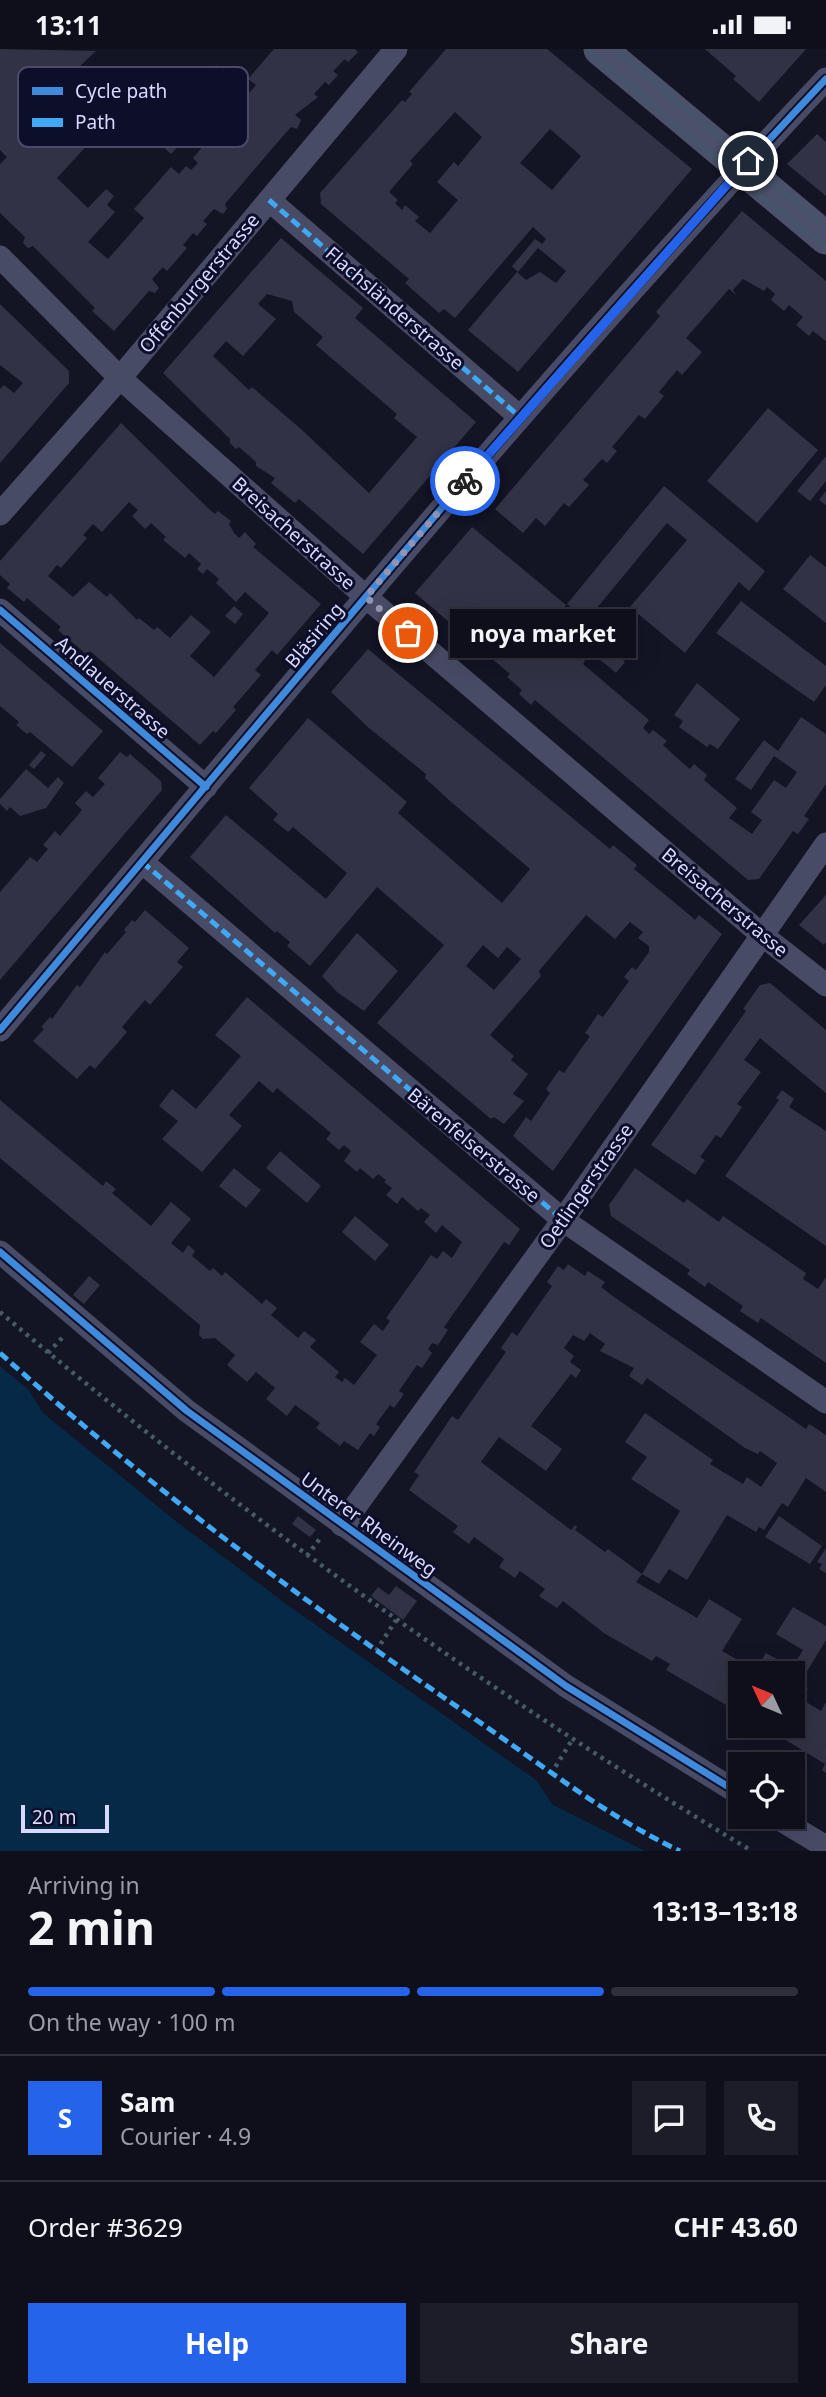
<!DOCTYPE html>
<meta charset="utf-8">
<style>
body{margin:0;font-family:"Noto Sans",sans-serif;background:#1c1d28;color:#f1f3f6;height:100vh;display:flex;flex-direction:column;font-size:26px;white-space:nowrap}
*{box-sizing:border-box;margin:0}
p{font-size:23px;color:#9b9ca3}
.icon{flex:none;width:38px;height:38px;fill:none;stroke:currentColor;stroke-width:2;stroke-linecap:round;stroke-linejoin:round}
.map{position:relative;height:1802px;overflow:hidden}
.sheet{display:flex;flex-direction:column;background:#0e0f1b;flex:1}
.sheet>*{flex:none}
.needle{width:46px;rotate:314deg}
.tools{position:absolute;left:728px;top:1612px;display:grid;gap:14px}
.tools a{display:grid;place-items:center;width:77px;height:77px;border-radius:0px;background:#0e0f1b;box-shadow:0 7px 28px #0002,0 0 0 2px #2e2f3a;font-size:35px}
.scale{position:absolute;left:21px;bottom:18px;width:88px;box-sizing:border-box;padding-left:7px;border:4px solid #d7d9ff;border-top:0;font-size:19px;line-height:24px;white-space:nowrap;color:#d7d9ff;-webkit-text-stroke:5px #0d0e2a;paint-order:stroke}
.pin{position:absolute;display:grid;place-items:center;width:60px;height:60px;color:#fff;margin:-30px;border:4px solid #fff;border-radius:50%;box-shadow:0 2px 7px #0007}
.courier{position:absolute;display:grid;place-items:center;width:70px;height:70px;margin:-35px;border:5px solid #2563eb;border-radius:50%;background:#fff;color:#222;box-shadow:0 2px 9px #0007}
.bubble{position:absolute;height:49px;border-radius:0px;background:#0e0f1b;box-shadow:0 7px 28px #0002,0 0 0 2px #2e2f3a;font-size:23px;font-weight:700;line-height:49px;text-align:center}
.headline em{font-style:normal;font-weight:700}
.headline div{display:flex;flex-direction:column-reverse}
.headline{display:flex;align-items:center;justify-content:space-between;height:119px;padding:0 28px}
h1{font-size:46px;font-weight:700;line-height:52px}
.bar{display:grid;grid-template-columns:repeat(4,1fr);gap:10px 7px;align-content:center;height:84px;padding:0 28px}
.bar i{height:9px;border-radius:5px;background:#2e2f3a}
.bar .active{background:#2563eb}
.bar p{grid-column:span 4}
.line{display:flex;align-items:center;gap:18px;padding:0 28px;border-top:2px solid #2e2f3a}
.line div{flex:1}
.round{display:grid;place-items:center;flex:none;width:74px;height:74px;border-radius:0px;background:#1c1d28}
.button{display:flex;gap:14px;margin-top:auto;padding:14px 28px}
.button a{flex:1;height:80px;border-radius:0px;background:#2563eb;color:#fff;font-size:28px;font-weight:700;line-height:80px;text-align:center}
.button a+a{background:#1c1d28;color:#f1f3f6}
.status{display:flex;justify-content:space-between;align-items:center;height:49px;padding:0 35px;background:#0e0f1b;direction:ltr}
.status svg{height:19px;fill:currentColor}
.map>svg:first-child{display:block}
.water{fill:#062948}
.building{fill:#323246;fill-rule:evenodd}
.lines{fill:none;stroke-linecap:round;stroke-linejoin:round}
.path{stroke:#465b67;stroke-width:4.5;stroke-dasharray:3.5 5;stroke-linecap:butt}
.street{stroke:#484b65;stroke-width:23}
.secondary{stroke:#4b506b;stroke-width:33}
.tram{stroke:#3f5b69;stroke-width:2}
.quiet{stroke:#3fa9f5;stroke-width:5;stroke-dasharray:10 5;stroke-linecap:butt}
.cycleway-casing{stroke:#0d0e2a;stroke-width:11}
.cycleway{stroke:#408adc;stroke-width:7}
.done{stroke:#9294b2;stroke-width:7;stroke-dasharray:0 12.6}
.route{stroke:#2563eb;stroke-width:9}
.labels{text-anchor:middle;stroke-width:6;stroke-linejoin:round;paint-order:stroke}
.street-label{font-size:19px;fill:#d7d9ff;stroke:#0d0e2a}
.key{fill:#0d0e2a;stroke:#4a4b6a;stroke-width:2}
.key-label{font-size:19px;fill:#d7d9ff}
</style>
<div class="status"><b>13:11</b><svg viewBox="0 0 49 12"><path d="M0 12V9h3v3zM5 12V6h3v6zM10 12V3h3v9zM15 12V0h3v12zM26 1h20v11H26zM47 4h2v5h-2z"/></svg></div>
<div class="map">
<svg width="826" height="1802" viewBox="0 0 826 1802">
<rect width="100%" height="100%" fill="#131424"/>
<path class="water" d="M0,1317l28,23 15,24 134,109 112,84 247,174 17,25 92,46h-645z"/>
<path class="building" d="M0,0l96,2 -50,47 46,42 -35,38 31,30 18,-19 8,7 -7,9 8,7 -27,30 20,17 36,-41 -10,-9 37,-42 8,7 7,-8 5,4 7,-7 -5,-5 63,-73 -8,-6 26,-30h81l3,3 -10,10 -3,-3 -12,12 5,4 -9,10 -4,-3 -11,12 4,3 -23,18 6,5 -4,9 -6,-2 -21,24 -45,53 2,5 -4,5 -9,-5 -11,12 4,3 -10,12 -4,-3 -10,12 4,3 -20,23 -4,-4 -11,12 7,9 -4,5 -6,-2 -35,40 -22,-20 3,-3 -62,-62 -5,2 -5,-5 2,-6 -25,-24v-49l7,-7 -7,-7z
M446,0h101l145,120 -174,203 -50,-42 49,-58 9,8 14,-8 16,11 10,-12 -28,-23 -20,24 -6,-6 23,-27 7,5 4,-5 -13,-12 -78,91 -11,-9 -5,4 -34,-30 4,-4 -88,-75 -1,-11 82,-93 3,2 7,-8 -3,-2zM455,63l27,25 -24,29 -4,-4 -17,20 21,18 -28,33 -15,-12 4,-4 -14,-12 -3,5 -7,-7 3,-3 -9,-8 24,-28 -3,-3zM550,80l31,27 -29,34 -32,-27z
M705,0h101l-47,53 -26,-23 3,-3z
M216,16l18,15 -7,8 -17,-15z
M169,70l19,17 -17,18 -19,-17z
M817,85l9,8v54l-39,-32z
M742,162l84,70v60l-13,-10 -4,5 -13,-11 7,-8 -14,-12 -5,6 -13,-11 4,-6 -8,-7 -3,4 -21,-12 -10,11 3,5 -7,-6 -43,49 16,14 -20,23 -5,-5 -18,22 5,4 -19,23 -6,-4 -27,32 5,4 -10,12 -5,-4 -19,21 6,5 -20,22 -5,-4 -19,23 -9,-8 -13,15 -28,-24 165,-193 -4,-4z
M281,189l82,70 -8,10 121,104 -113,132 -64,-55 -4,4 -24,-20 4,-5 -19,-12v-4l-17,-15 -3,2 -6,-6v-4l-67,-66zM267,245l25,7 2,11 29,25 -7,8 81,69 -3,4 23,19 -48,56 -67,-63 -50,-43 -3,3 -36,-34 13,-15 17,15 33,-37 -18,-15z
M0,255l69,67v12l-69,80v-74l4,-4 10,8 9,-10 -23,-18z
M768,359l50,42 -61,73 -50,-42z
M121,374l88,86 6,5 3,-3 13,10 -2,3 5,9 5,5 6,-6 11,12 -3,3 68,57 -44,51 -5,-5 -17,20 6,5 -28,32 3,3 -20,23 -3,-2 -13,14 -110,-94 -3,4 -29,-25 3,-3 -34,-29 -3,4 -17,-14 3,-4 -10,-9v-14zM129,453l9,8 -6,6 13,13 6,-6 15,14 -3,3 5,4 17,14 4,-5 12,11 -4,5 6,5 4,-5 12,10 -3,4 20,19 9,-10 24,21 -55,64 -24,-21 21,-24 -20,-17 -21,23 -13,-11 -3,3 -15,-12 -2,2 -27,-27 -3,4 -18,-15 -16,15 -25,-21 9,-11 4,3 26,-30 -4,-3 10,-11 9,8z
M826,407v25l-16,20 -13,-10z
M664,437l101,85 -16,20 -10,-9 -54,71 -55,-46 57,-67 -20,-17 -80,97 -20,-16z
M826,442v14l-7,-5z
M472,478l94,78 -19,24 38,32 -2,3 66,56 -6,8 6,6 4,-4 14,11 -4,4 13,12 14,12 4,-5 13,11 -3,5 33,28 -8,10 23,16 10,-14 -11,-8 23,-32 12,8 11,-16 -23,-16 -23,34 -16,-11 29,-39 14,11 23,-34 25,17v50l-22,32 5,3 -11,15 -5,-3 -34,48 -11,1 -213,-180 -4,5 -12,-11 3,-4 -15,-13 3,-3 -95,-81z
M810,506l16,12v56l-43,-34z
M741,552l85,65v19l-12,17 -98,-69z
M234,557l9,8 -8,10 -10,-8z
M602,593l23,20 -9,11 -24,-20z
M0,594l103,88 -31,36 -42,-35 -3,2 -11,-9 3,-3 -19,-16z
M368,600l242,200 3,-4 24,20 -3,4 58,48 3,3 4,-5 23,19 -169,237 -40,-35 13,-19 5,4 19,-28 -4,-4 13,-19 5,3 26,-37 -5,-3 13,-19 5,3 26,-36 -5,-4 8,-10 4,3 13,-18v-6l-11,-8 5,-6 -13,-10 -15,17 -29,-24 -47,56 2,5 -51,59 24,21 -3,4 17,14 -15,20 11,7 -20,23 -10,-7 -3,2 -114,-96 67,-78 -67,-58 -67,79 -23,-20 3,-4 -13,-11 -2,2 -85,-76 36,-42 100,84 21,-26 -54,-46 -5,5 -15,-12 5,-6 -29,-26 59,-70 99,84 -9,11 104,90 28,-34 -80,-68 -25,-23 1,-4 -57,-46 -38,-36zM483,896l15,13 9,-11 14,12 -27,31 -28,-24z
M697,634l43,36 -22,30 -8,-5 -3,3 -28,-20 4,-6 -9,-6z
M41,702l5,4 -12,14 -5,-4z
M120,703l7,5 3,-3 31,27 1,9 -162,190v-88l30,-35 7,5 11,-13 -5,-4 12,-14 5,5 22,-26 -7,-7 11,-12 7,6 12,-13 -7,-6z
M26,720l22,19 10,-11 6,6 -18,25 -26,8 -10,-9 -3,4 -7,-7v-5z
M826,846v47l-2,3 -25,-20z
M145,861l44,38 -12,14 6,5 -33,38 -5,-5 -23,27 5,5 -32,37 -5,-4 -13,14 -44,-38 11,-12 -3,-2 9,-10 2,2 25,-34 3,2 25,-35 2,2 19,-22 -2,-2 8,-10 3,2z
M357,884l41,38 -34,40 -27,-19 -15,-16z
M770,934l56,47v63l-66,-55 -16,22 17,12 -24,32 5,3 -21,31 -5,-3 -16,22 5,3 -10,15 -44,-30 95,-134 -3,-2 17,-24z
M247,948l273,232 -11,16 -5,-3 -60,85 4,3 -10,15 -6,-2 -4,6 4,4 -10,15 -5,-3 -18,26 5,3 -10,14 -4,-3 -14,19 4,3 -6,9 -4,-3 -12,17 -14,-9 -4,5 -24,-18 4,-5 -25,-18 -8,11 -21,-17 9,-11 -19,-16 -9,10 -20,-17 8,-10 -20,-17 -12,1 -4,-4 1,-10 -200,-167v-58l103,86 3,-5 10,8 -4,4 39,33 20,-24 20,17 -20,24 12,10 5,-8 7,6 -3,5 18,15 3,-3 9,8 3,-4 37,32 4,-5 11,9 -6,7 27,23 6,-7 12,9 -6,7 29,25 -4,5 7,5 3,-4 9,7 23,-30 -17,-13 14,-18 9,7 7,-10 -4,-3 45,-63 6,4 6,-8 9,7 10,-16 -20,-17 -6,8 -12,-11 6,-7 -9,-7 -3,3 -16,-14 -5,7 -11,-9 6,-7 -8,-6 2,-2 -8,-6 -5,5 -13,-11 -3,4 -13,-11 7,-10 -7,-6 -5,5 -13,-11 5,-6 -54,-45 -4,5 -14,-12 -30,34 13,11 -40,46 -40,-33 16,-18 -19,-15 13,-17 24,20 45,-53 -26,-21z
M782,1041l12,9 -5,8 37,24v115l-101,-70 54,-76 -3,-2z
M280,1102l41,35 -14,17 -41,-35z
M234,1119l27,22 -15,18 -27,-22z
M635,1119l49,35 3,-4 32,23 4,-6 83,57 -3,6 15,10 8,-12v86l-65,-45 -3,5 -18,-12 3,-5 -35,-24 -3,5 -18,-13 3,-4 -79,-54 -2,-11z
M355,1167l34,29 -14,16 -33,-29z
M568,1215l17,12 3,-5 17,11 -4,5 13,10 192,132 3,-5 17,11v57l-20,-14 -18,29 -6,-4 -18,27 -5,-3 -3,5 -29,-17 -40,65 -18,-11 -10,15 -17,-10 -6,8 61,36 12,-19 33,20 -20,32 33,19 11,-17 26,15 11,-18 -27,-16 17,-27 33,19v14l-26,43 8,5 -7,11 20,12 5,-9v71l-4,-3 3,-6 -64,-39h32v-52h-53v40l-74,-43 4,-6 -14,-8 -4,5 -48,-28 -41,-32 -6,7 -18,-12 6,-7 -25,-18 -5,7 -16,-11 5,-8 -30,-22 -5,7 -16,-12 5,-6 -49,-36 10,-15 -5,-3 38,-56 6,4 48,-68 -5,-4 11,-16 5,4 35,-50 -5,-4 11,-16 6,4zM590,1284l15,11 -5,7 34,17 -5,8 13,9 5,-7 98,70 13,6 2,-3 17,12 -16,24 -14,-10 -4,7 -33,-20 3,-4 -68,-47 -20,29 22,15 -16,22 49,32 -38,63 -34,-25 -3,3 -30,-22 2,-3 -2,-2 -4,5 -90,-68 18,-25 47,34 16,-22 -31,-23 40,-52 5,4 5,-8 -11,-8 4,-6 -10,-8 9,-13 11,6z
M89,1227l11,9 -16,19 -11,-9z
M298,1467l18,14 -6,7 -18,-13z
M779,1467l43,30 -12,18 -45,-27z
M826,1499v25l-7,-4 3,-5 -5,-2z
M396,1537l21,15 -14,19 -32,-24 7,-9 11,8z"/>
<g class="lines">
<path class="path" d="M0,1263c236,200 487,380 752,539
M48,1304l14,-15
M307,1507l14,-19
M376,1602l20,-31
M551,1725l21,-34"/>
<path class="street" d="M269,151l251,217
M0,208l120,121 246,219 396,338 64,50
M0,465l120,-136 276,-329
M0,561l206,177
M142,813l421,358 263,182
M0,981c271,-320 538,-646 826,-951
M0,1203l187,159 379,275 174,108
M342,1476l221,-305 263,-376
M776,1768l50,30"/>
<path class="secondary" d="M600,0l226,189"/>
<path class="tram" d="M587,0l148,126 91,72
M615,0l211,179"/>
<path class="quiet" d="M269,151l251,217
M142,813l421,358
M0,1304c149,134 310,253 475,366 67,46 131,97 205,132"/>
<g class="cycleway-casing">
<path id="cycleway" d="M0,561l206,177
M0,981c271,-320 538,-646 826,-951
M0,1203l187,159 379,275 174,108"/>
</g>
<use href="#cycleway" class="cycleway"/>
</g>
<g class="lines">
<path class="done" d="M408,584l-42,-36 99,-116"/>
<path class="route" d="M465,432l283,-320"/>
</g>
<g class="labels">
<g class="street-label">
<text transform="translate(199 234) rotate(-50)" y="7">Offenburgerstrasse</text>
<text transform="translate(395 259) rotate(41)" y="7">Flachsländerstrasse</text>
<text transform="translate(294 484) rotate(42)" y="7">Breisacherstrasse</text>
<text transform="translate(314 586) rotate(-50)" y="7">Bläsiring</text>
<text transform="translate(113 638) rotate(41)" y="7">Andlauerstrasse</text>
<text transform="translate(725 853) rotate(40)" y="7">Breisacherstrasse</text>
<text transform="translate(474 1096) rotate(40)" y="7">Bärenfelserstrasse</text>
<text transform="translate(586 1137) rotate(-55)" y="7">Oetlingerstrasse</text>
<text transform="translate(369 1475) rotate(36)" y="7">Unterer Rheinweg</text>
</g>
</g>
<rect x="18" y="18" width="230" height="80" rx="10" class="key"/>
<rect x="32" y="38" width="31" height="8" fill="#408adc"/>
<rect x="32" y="69" width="31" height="9" fill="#3fa9f5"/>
<g class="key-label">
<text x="75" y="49">Cycle path</text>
<text x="75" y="80">Path</text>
</g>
</svg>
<div class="tools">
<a><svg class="needle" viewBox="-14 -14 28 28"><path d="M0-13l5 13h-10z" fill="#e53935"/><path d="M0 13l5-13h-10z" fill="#9b9ca3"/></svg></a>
<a><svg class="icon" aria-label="locate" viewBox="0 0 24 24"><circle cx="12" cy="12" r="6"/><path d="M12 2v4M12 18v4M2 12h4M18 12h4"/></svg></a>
</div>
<div class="scale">20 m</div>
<div class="pin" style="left:408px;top:584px;background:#ea580c"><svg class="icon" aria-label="bag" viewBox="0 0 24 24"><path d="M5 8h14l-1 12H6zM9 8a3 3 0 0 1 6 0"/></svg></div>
<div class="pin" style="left:748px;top:112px;background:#1f2937"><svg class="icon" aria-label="home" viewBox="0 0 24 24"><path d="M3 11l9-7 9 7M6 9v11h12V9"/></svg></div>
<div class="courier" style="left:465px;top:432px"><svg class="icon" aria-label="bike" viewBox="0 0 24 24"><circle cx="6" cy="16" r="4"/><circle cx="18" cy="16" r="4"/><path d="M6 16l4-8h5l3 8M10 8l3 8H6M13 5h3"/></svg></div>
<div class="bubble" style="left:450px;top:560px;width:186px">noya market</div>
</div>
<section class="sheet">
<div class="headline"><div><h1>2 min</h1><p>Arriving in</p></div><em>13:13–13:18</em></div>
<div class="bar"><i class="active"></i><i class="active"></i><i class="active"></i><i></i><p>On the way · 100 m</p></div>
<div class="line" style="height:126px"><b class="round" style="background:#2563eb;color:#fff">S</b><div><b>Sam</b><p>Courier · 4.9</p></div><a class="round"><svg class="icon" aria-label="chat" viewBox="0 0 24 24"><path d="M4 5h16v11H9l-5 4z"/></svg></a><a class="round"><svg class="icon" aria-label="phone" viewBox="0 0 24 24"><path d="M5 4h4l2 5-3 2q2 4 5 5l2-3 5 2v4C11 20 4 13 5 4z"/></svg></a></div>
<div class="line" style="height:91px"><div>Order #3629</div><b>CHF 43.60</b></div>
<div class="button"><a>Help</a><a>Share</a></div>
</section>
